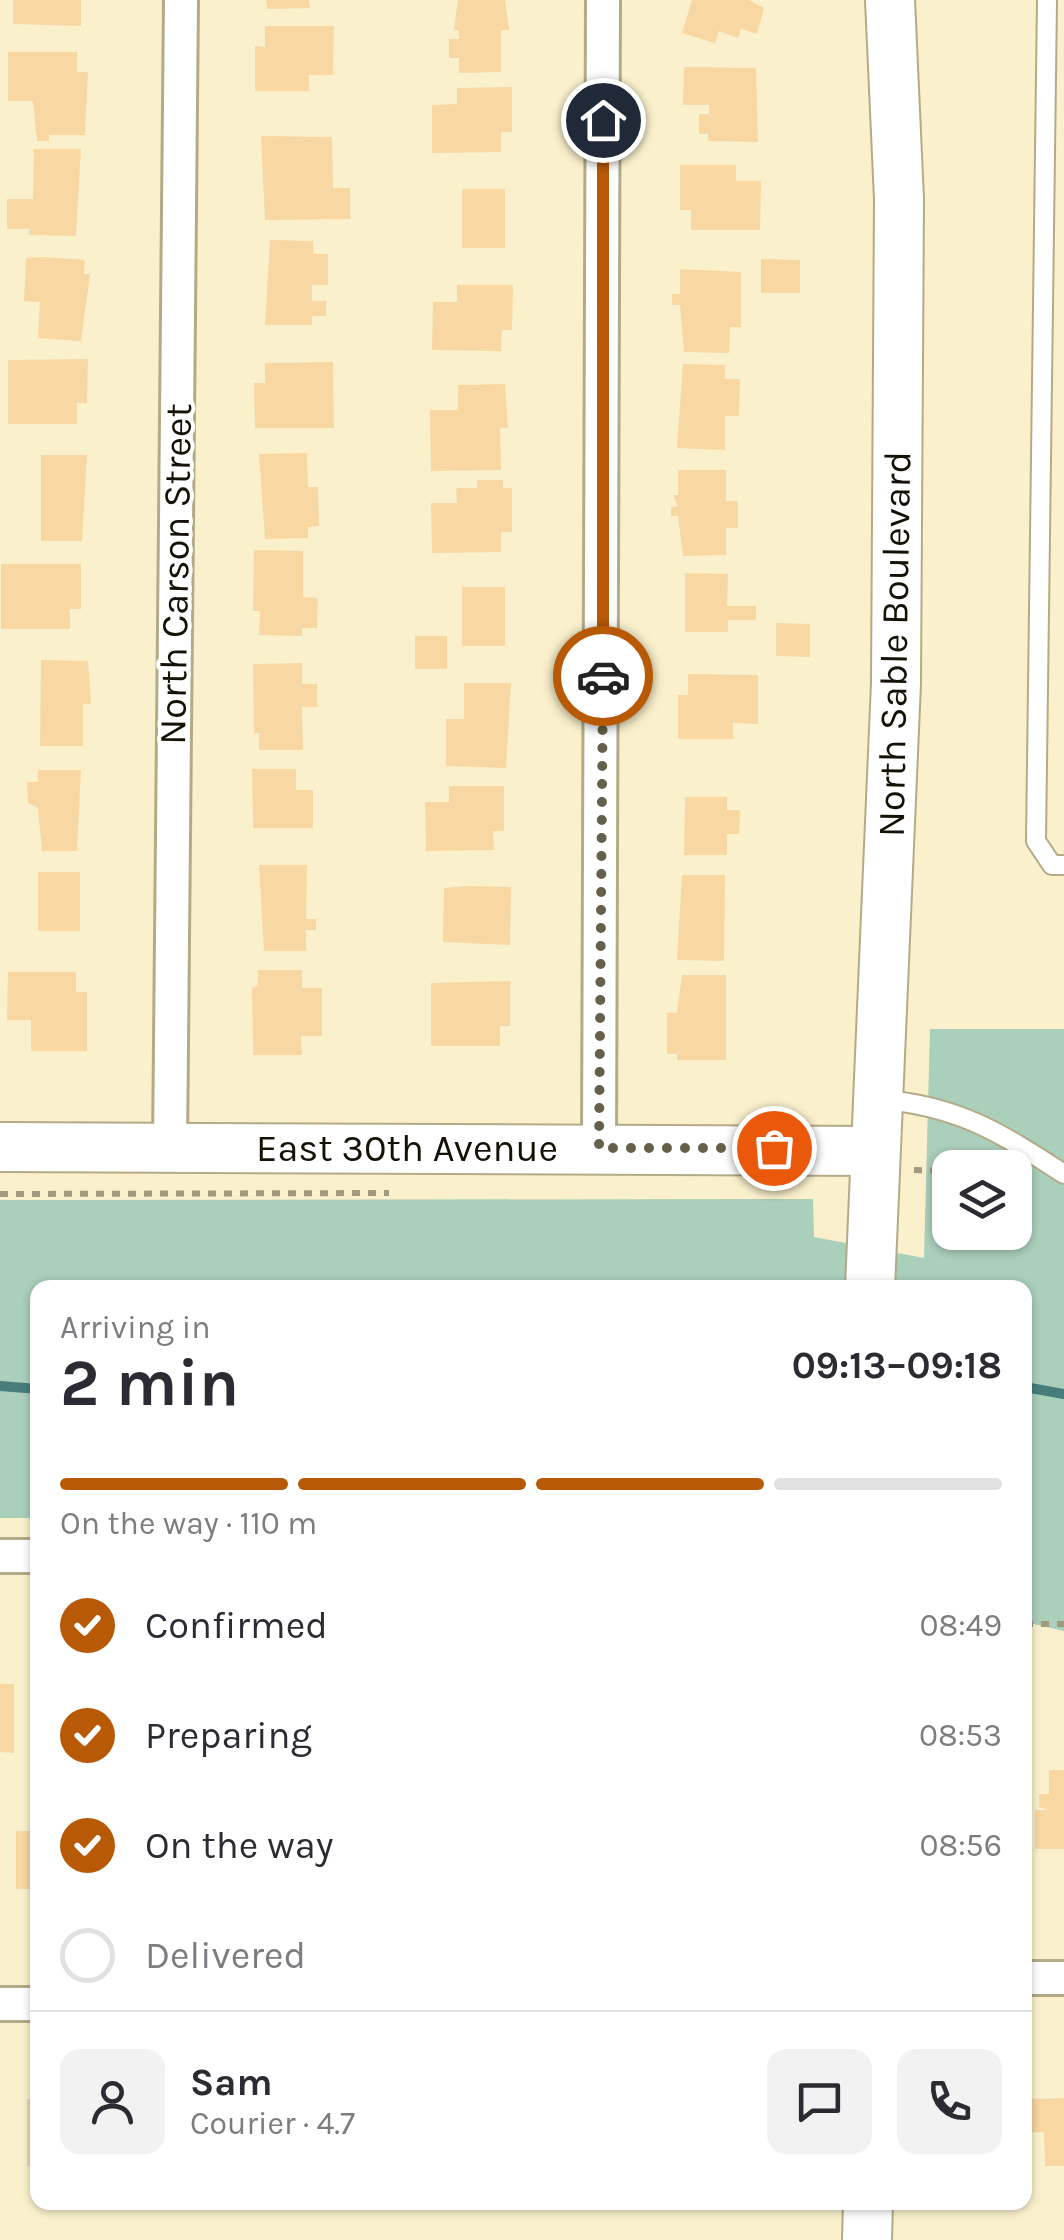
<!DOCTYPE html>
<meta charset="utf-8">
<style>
body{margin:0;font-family:Karla,sans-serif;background:#f2f2f3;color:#2b2b33;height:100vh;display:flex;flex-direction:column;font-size:38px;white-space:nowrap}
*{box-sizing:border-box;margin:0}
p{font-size:32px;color:#7c7c81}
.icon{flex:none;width:55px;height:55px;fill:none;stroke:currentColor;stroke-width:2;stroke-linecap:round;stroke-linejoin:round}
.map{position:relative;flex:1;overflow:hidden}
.side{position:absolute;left:30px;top:1280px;width:1002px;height:930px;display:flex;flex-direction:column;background:#fff;border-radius:20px;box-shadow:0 2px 8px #0004}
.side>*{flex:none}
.tools{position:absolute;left:932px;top:1150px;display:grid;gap:20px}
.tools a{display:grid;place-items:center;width:100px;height:100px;border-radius:20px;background:#fff;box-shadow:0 2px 8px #0004;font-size:50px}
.pin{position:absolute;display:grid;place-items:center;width:85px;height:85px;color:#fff;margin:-42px;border:5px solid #fff;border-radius:50%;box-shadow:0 2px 10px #0007}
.courier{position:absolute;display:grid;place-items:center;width:100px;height:100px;margin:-50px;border:8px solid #b75905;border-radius:50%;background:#fff;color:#222;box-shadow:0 2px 12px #0007}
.head em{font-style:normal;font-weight:700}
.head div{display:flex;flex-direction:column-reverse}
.head{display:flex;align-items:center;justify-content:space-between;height:170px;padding:0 30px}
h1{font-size:65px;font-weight:700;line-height:75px}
.bar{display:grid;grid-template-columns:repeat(4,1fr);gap:15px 10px;align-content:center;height:120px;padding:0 30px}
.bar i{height:12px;border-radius:8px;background:#e1e1e2}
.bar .selected{background:#b75905}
.bar p{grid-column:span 4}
.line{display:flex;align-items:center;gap:25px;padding:0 30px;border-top:2px solid #e1e1e2}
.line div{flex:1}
.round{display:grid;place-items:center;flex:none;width:105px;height:105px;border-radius:20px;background:#f2f2f3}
ol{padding:0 30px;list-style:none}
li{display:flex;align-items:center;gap:30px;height:110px}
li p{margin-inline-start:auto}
li .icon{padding:10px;border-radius:50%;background:#b75905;color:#fff;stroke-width:4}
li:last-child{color:#7c7c81}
li i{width:55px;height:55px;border:5px solid #e1e1e2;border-radius:50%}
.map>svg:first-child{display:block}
.green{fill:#aacfbb;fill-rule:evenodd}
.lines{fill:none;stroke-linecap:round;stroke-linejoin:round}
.stream{stroke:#477d7b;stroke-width:10}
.building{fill:#f8d7a3}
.lane-casing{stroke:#b3ab87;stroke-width:22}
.street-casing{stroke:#b3ab87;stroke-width:38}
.secondary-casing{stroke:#b3ab87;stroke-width:52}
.path{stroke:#a19a7f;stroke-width:6;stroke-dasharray:8 8;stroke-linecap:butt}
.lane{stroke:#fff;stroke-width:18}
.street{stroke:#fff;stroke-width:32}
.secondary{stroke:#fff;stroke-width:48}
.done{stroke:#65604b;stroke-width:10;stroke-dasharray:0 18}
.route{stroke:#b75905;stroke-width:12}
.labels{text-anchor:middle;stroke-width:8;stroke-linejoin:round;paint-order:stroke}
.street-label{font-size:38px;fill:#151205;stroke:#fff}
</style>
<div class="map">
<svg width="1064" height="2240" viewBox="0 0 1064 2240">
<rect width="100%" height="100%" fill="#faf1cc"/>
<path class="green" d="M930,1029h134v602l-39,-9v-334h-987l-1,230h-37v-318l813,-1 1,38 110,21zM950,1168h65v64h-65z"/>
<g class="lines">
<path class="stream" d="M0,1386l38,3
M1025,1387l39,7"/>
</g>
<path class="building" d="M13,0h68v26l-68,-2z
M266,0h43l1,8 -43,1z
M458,0h47l4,30h-8v42l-42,1v-15h-10v-19h10v-9h-5z
M692,0h57l15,8 -7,26 -16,-5 -3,9 -19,-7 -4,12 -33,-10z
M265,26h69l-1,49h-24v16h-54v-45l10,1z
M8,52h69v20h11l-3,63h-36v6h-12l-4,-40h-25z
M684,67l72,1 2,74 -50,-1v-7h-9v-20h10v-9h-26z
M512,87v45h-11v20l-69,1v-48l25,-1v-16z
M261,136l71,1 1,51h17v31l-85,1z
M34,149h47l-5,87 -47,-1v-6h-22v-30h26z
M680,165h56v16h25l-1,49h-69v-20h-11z
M462,189h43v59h-43z
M270,240l43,1v13h15v31h-16v16h14v15h-14v9h-47z
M42,257l43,3 -1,14h6l-9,67 -43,-3 2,-36 -16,-1 2,-43z
M761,259l39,1v33h-39z
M680,269l61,3v55h-11l-1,26 -45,-1 -4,-47h-8v-11h8z
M457,285h56l-1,45h-10l-1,21 -69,-1 1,-48h24z
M88,359l-1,44h-10v21h-69v-64z
M333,362l1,66h-79l-1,-45h11v-20z
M683,364l42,1v14h15l-1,37h-14v34l-48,-2z
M505,384l3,44h-8l1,42 -70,1 -1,-61h28v-25z
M307,453l1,34h10l1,39 -11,1v11l-43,1 -6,-85z
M41,455h46l-5,86h-41z
M678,470h48v31h12v27h-12v27l-43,1 -5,-40h-7v-9l7,-1 -5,-11h5z
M477,480h26v8h9v44h-11v20l-69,1 -1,-50h26l-1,-15h21z
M254,550l49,1v46l15,1 -1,30h-15v8l-43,-1 1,-24h-7z
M1,564h80v45h-11v20h-69z
M685,573l43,1 -1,32h29v14h-28v12h-43z
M462,587h43v59h-43z
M776,623l34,1v33l-34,-1z
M415,636h32v33h-32z
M41,660l47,1 3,43h-8v42h-43z
M302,663v21h15v23h-15l1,43h-44v-17h-5l-1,-69z
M688,674l70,1v49l-25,-1v16h-55v-44h10z
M464,683h47l-5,85 -60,-2v-47h18z
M252,769h44v21h17v38h-60z
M38,770h43l-4,81h-35l-4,-43 -10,-5 -1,-21h11z
M449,786h55v45h-11l1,19 -68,1 -1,-49h24z
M685,797h42v13h13l-1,24h-12v21h-43z
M259,865h48l-1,54h10v11h-10v21h-42z
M38,872h42v59h-42z
M682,875h43l-1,86 -47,-1z
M467,886l44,1 -1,58 -67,-3 1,-54z
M258,970h44v18h20v48h-21l1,19h-49l-1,-68 6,-1z
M8,972h68v20h11v59h-56v-31h-24z
M682,975h44v85h-49v-6h-10v-41h10z
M510,981v45h-10v20h-69v-63z
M0,1684h14v69l-14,-1z
M1049,1770h15v79h-29v-39h14l-10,-3v-13h10z
M16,1831h22v58h-22z
M1064,2098v68h-19l-1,-34 -15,1v-34z
M27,2099h11v67h-11z"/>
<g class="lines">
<g class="lane-casing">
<path id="lane" d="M1047,0l-11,841 16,24h12
M878,1099c80,7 120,32 186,75"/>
</g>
<g class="street-casing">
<path id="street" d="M170,1148l11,-1148
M599,1148l4,-1148
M0,1556h38
M1025,1978h39
M0,2004h38"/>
</g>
<g class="secondary-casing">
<path id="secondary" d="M0,1147l874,4
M870,1288l26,-605 3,-484 -9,-199
M867,2240l1,-38"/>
</g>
<path class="path" d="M914,1170l36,1
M0,1194l389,-1
M1025,1624h39"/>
<use href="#lane" class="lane"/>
<use href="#street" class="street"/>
<use href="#secondary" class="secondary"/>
</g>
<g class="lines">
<path class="done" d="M603,676l-4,472h175"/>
<path class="route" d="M603,120v556"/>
</g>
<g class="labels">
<g class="street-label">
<text transform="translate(175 574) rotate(-89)" y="13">North Carson Street</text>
<text transform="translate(894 644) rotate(-89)" y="13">North Sable Boulevard</text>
<text x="407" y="1161">East 30th Avenue</text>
</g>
</g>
</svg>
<div class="tools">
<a><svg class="icon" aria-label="layers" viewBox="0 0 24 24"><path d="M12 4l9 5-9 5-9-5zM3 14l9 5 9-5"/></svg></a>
</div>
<div class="pin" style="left:774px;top:1148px;background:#ea580c"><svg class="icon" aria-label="bag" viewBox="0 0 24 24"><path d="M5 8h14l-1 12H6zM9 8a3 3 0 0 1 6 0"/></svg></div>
<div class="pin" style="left:603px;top:120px;background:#1f2937"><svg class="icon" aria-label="home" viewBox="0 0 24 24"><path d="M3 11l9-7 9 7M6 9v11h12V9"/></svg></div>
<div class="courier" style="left:603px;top:676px"><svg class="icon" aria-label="car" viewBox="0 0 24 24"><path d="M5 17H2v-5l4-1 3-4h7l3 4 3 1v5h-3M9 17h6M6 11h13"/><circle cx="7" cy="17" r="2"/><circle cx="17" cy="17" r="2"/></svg></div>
<section class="side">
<div class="head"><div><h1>2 min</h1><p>Arriving in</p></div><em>09:13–09:18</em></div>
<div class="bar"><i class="selected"></i><i class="selected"></i><i class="selected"></i><i></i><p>On the way · 110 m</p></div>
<ol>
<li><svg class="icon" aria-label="check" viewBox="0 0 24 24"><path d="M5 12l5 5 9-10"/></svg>Confirmed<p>08:49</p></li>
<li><svg class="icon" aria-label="check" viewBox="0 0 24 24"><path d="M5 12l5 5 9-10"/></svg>Preparing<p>08:53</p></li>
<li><svg class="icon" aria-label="check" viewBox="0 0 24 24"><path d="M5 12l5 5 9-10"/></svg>On the way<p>08:56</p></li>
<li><i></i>Delivered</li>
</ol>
<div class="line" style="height:180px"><a class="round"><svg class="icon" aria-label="person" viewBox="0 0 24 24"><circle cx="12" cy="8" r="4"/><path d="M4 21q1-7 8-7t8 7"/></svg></a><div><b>Sam</b><p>Courier · 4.7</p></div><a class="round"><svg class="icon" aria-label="chat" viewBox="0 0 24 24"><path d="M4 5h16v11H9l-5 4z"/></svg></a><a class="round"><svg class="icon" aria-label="phone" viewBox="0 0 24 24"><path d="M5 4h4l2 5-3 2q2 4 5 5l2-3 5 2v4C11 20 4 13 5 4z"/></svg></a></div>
</section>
</div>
